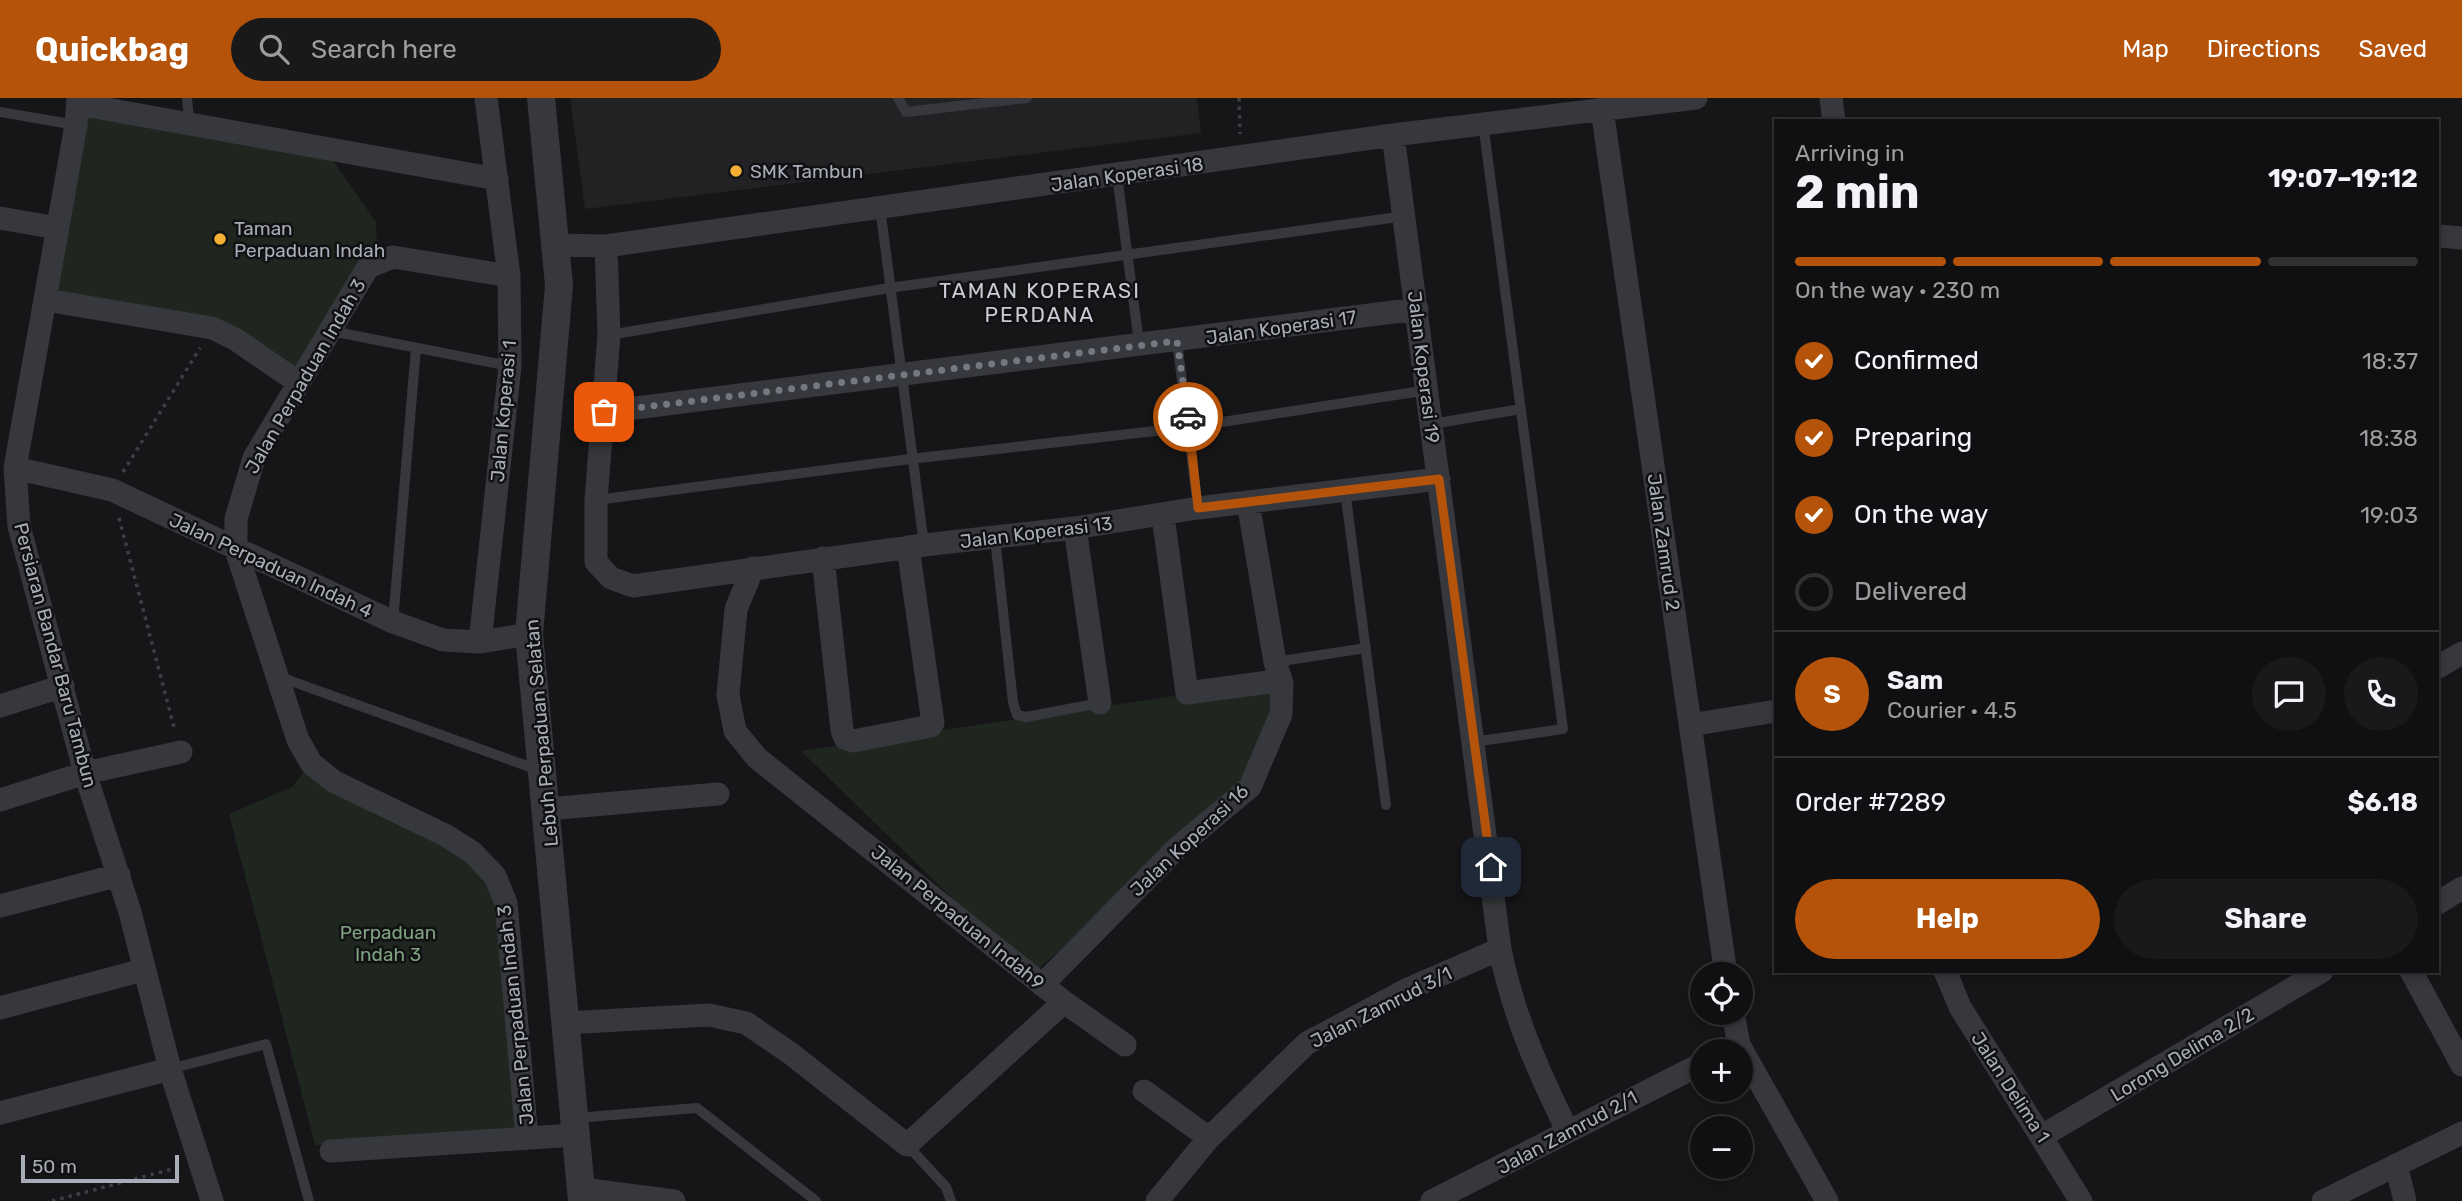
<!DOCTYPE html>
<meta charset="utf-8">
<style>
body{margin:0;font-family:Rubik,sans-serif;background:#19191b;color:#f1f3f6;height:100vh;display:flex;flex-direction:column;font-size:26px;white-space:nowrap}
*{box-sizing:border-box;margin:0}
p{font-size:23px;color:#9c9d9f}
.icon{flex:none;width:38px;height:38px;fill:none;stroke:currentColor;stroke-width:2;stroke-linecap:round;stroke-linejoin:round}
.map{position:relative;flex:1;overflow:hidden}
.side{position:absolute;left:1774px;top:21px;width:665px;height:854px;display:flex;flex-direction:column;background:#101012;border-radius:0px;box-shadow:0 4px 10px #0003,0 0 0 2px #303032}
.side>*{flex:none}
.fabs{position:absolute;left:1690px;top:864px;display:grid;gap:14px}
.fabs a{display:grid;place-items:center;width:63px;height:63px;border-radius:50%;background:#101012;box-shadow:0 4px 10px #0003,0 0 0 2px #303032;font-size:35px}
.scale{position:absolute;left:21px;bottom:18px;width:158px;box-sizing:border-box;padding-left:7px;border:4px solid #a8adb8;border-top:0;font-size:19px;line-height:24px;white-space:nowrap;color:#a8adb8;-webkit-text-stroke:5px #111113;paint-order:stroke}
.pin{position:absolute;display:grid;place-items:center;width:60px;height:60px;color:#fff;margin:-30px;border-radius:14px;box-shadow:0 4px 10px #0006}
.courier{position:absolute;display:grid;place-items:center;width:70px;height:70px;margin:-35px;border:5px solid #b45309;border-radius:50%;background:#fff;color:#222;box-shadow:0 2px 9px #0007}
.overview em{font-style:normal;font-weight:700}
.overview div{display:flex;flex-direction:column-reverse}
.overview{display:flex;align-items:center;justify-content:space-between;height:119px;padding:0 21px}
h1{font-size:46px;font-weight:700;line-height:52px}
.bar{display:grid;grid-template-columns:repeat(4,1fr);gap:10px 7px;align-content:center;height:84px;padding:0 21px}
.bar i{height:9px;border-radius:5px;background:#303032}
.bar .on{background:#b45309}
.bar p{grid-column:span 4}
.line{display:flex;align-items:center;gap:18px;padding:0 21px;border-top:2px solid #303032}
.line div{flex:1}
.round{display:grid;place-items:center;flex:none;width:74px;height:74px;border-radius:37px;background:#19191b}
ol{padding:0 21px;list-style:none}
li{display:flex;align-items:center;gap:21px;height:77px}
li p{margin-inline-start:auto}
li .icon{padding:7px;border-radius:50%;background:#b45309;color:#fff;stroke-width:4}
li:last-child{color:#9c9d9f}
li i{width:38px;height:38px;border:4px solid #303032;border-radius:50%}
.primary-button{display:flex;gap:14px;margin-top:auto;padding:14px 21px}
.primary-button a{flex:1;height:80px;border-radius:42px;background:#b45309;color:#fff;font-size:28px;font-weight:700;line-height:80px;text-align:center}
.primary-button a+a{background:#19191b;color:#f1f3f6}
header{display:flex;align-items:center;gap:42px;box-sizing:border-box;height:98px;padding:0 35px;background:#b45309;color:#fff}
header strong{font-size:33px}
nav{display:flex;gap:38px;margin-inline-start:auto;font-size:24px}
.search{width:490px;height:63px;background:#19191b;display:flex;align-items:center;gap:18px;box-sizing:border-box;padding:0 24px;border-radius:38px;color:#9c9d9f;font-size:26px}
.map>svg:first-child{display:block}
.built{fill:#222225}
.green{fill:#1e261f}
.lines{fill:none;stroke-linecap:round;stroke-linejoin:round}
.path{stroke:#3d3f44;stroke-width:3.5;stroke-dasharray:3.5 5;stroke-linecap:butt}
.service{stroke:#37383d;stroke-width:10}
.minor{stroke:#37383d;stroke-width:23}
.tertiary{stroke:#37383d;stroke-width:28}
.done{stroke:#757880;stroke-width:7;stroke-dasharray:0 12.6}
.route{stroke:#b45309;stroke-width:9}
.poi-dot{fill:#f2b134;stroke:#111113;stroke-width:2.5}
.labels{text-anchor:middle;stroke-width:5;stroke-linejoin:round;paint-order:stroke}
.poi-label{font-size:19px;fill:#a8adb8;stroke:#111113;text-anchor:start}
.street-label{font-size:19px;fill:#a8adb8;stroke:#111113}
.park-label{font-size:19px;fill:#7fa381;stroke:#111113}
.neighbourhood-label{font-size:21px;letter-spacing:2px;fill:#c9ccd4;stroke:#111113}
</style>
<header>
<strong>Quickbag</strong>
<div class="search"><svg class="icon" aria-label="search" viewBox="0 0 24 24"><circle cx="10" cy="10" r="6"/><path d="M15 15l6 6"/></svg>Search here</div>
<nav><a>Map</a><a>Directions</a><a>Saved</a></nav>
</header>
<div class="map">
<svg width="2462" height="1103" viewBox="0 0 2462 1103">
<rect width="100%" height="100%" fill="#161618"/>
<path class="built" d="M570,0h627l4,35 -616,76z"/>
<path class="green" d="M85,13l244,44 47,67 1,35 -79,118 -61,-42 -184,-39z
M1269,584l12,20 -31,85 -219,188 -230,-224z
M311,665l184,113 32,262 -212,7 -86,-331 63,-27z"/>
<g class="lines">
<path class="path" d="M1239,0l1,36
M123,374l77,-124
M119,420l56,213
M52,1103l128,-34"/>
<path class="service" d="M187,0l2,24
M898,0l8,14 121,-14
M0,14l76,13
M1117,77l22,168
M880,109l44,338
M331,233l179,35
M609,237l280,-47 516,-72
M1177,243l21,167
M1432,326l89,-15
M1345,392l41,315
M596,402l314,-41 280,-32 238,-37
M995,440l18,164 4,13 9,2 74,-14
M393,524l23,-274
M1275,564l91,-14
M280,579l261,94
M1473,644l90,-13 -80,-606
M170,971l96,-25 43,157
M576,1020l121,-10 119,93
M907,1047l39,42 5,14"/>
<path class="minor" d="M78,0l-2,27 -61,343 4,58 66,247 45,139 40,157 42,132
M1831,0l3,23
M78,6l419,75
M1602,11l124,866
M1393,37l107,814c13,65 38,122 67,181
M0,120l57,10
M2438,138l24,2
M558,147l48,1 787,-111 303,-37
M606,148l3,89 -13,165v62l15,16 22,8 291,-41 151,-17 123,-20 241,-29
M509,178l-116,-19 -25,10 -114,191 -18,61v31l62,190 13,23 22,18 112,54 27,17 23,24 11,27 21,235
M46,202l166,28 23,11 64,44
M604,314l813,-103
M15,370l97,22 281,132 50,18 37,2 49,-8
M1163,418l24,177 82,-11 13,1
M1075,430l25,175
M823,460l19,172 3,8 8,3 78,-15 2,-3 -25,-176
M753,470l-17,41 -8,86 7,36 22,27 307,244 61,43
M480,544l30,-276 -1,-90 -23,-178
M2438,569l24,-14
M0,608l63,-20
M1690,627l86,-14
M0,702l85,-27 96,-21
M547,711l171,-15
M2438,805l24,-15
M0,808l119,-31
M1945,873l15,36 121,194
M2411,873l51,94
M1042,887l135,-137 73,-61 31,-73 1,-31 -7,-21 -27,-160
M0,910l143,-38
M1733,915l6,32 88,156
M565,925l144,-8 37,8 44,30 117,92 157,-143
M1144,993l65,47
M0,1015l170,-44
M2042,1038l280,-165
M331,1053l244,-16
M2396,1067l9,36
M582,1091l92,12
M1157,1103l52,-63 98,-95 101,-54 92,-40
M1432,1103l271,-138
M2323,1103l139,-68"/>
<path class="tertiary" d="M541,0l18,187 -30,349 53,567"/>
</g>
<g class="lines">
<path class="done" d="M604,314l573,-71 11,76"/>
<path class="route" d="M1188,319l10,91 241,-29 52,388"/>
</g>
<g class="poi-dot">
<circle cx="736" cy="73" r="7"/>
<circle cx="220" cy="141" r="7"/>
</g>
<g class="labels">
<g class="poi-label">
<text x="750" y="80">SMK Tambun</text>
<text x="234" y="137">Taman<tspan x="234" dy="22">Perpaduan Indah</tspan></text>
</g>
<g class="street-label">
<text transform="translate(1127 76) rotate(-8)" y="7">Jalan Koperasi 18</text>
<text transform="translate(1281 229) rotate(-8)" y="7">Jalan Koperasi 17</text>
<text transform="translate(1424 269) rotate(83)" y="7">Jalan Koperasi 19</text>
<text transform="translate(305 278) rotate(-60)" y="7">Jalan Perpaduan Indah 3</text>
<text transform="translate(503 313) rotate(-85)" y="7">Jalan Koperasi 1</text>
<text transform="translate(1036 434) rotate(-7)" y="7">Jalan Koperasi 13</text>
<text transform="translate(1664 444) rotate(82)" y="7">Jalan Zamrud 2</text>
<text transform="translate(271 467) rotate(25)" y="7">Jalan Perpaduan Indah 4</text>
<text transform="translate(56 557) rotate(75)" y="7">Persiaran Bandar Baru Tambun</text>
<text transform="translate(541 635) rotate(-95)" y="7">Lebuh Perpaduan Selatan</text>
<text transform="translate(1189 742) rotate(-43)" y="7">Jalan Koperasi 16</text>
<text transform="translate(958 819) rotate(39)" y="7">Jalan Perpaduan Indah9</text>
<text transform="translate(1381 909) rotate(-27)" y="7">Jalan Zamrud 3/1</text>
<text transform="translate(515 917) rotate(-96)" y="7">Jalan Perpaduan Indah 3</text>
<text transform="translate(2182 956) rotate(-31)" y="7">Lorong Delima 2/2</text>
<text transform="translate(2011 989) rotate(57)" y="7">Jalan Delima 1</text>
<text transform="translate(1567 1034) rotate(-28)" y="7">Jalan Zamrud 2/1</text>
</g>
<g class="park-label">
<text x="388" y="841">Perpaduan<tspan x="388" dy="22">Indah 3</tspan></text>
</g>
<g class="neighbourhood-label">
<text x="1040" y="200">TAMAN KOPERASI<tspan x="1040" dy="24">PERDANA</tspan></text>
</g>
</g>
</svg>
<div class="fabs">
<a><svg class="icon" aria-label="locate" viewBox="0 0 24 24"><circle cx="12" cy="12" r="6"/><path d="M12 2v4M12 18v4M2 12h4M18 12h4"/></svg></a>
<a>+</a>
<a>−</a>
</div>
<div class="scale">50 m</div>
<div class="pin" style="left:604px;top:314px;background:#ea580c"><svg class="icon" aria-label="bag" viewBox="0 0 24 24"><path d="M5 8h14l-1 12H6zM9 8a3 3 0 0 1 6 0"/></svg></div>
<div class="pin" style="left:1491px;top:769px;background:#1f2937"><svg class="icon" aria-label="home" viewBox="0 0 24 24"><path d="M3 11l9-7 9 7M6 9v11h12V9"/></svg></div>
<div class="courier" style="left:1188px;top:319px"><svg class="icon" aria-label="car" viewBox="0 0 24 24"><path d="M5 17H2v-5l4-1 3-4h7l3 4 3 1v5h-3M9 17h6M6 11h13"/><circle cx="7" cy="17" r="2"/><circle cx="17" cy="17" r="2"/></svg></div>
<section class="side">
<div class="overview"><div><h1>2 min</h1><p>Arriving in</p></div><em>19:07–19:12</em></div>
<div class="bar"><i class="on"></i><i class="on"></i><i class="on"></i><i></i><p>On the way · 230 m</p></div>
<ol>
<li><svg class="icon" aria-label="check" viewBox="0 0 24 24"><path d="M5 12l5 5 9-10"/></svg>Confirmed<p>18:37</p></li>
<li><svg class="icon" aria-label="check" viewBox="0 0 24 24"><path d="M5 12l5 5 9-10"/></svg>Preparing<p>18:38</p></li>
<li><svg class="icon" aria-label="check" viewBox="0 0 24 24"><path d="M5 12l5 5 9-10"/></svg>On the way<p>19:03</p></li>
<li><i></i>Delivered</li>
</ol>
<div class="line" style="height:126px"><b class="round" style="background:#b45309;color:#fff">S</b><div><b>Sam</b><p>Courier · 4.5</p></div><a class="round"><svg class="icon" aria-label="chat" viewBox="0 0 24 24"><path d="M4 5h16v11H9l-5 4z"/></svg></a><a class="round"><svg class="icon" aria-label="phone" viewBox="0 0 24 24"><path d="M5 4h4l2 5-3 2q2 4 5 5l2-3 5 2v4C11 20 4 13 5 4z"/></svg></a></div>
<div class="line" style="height:91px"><div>Order #7289</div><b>$6.18</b></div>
<div class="primary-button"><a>Help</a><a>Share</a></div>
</section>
</div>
